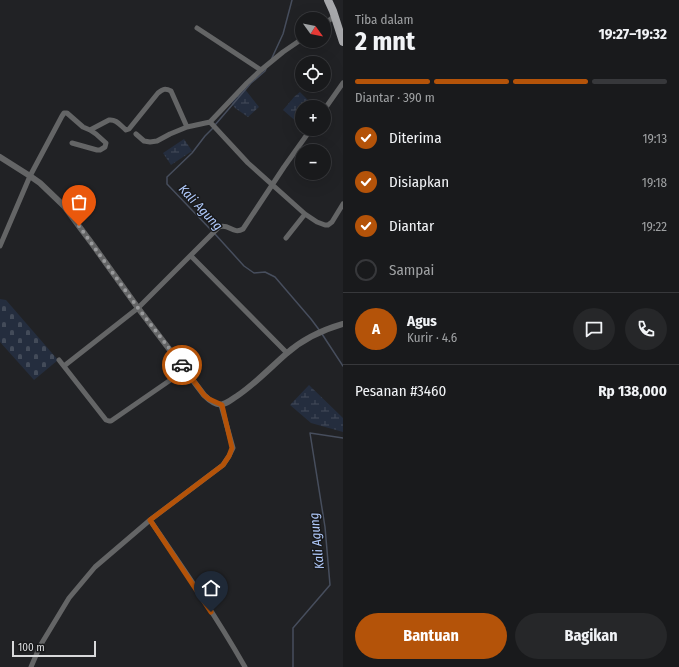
<!DOCTYPE html>
<html lang="id">
<meta charset="utf-8">
<style>
body{margin:0;font-family:"Fira Sans Condensed",sans-serif;background:#262729;color:#f1f3f6;height:100vh;display:flex;flex-direction:column;font-size:15px;white-space:nowrap}
*{box-sizing:border-box;margin:0}
p{font-size:13px;color:#9fa1a3}
.icon{flex:none;width:22px;height:22px;fill:none;stroke:currentColor;stroke-width:2;stroke-linecap:round;stroke-linejoin:round}
.map{position:relative;flex:1;overflow:hidden}
.details{display:flex;flex-direction:column;background:#191a1c;width:336px}
.details>*{flex:none}
.needle{width:26px;rotate:123deg}
.controls{position:absolute;left:295px;top:12px;display:grid;gap:8px}
.controls a{display:grid;place-items:center;width:36px;height:36px;border-radius:50%;background:#191a1c;box-shadow:0 4px 16px #0002,0 0 0 1px #37383b;font-size:20px}
.scale{position:absolute;left:12px;bottom:10px;width:84px;box-sizing:border-box;padding-left:4px;border:2px solid #d8d9db;border-top:0;font-size:11px;line-height:14px;white-space:nowrap;color:#d8d9db;-webkit-text-stroke:3px #18191b;paint-order:stroke}
.pin{position:absolute;display:grid;place-items:center;width:34px;height:34px;color:#fff;margin:-41px -17px;border-radius:50% 50% 50% 0;rotate:-45deg;box-shadow:0 0 4px #0007}
.pin .icon{rotate:45deg}
.courier{position:absolute;display:grid;place-items:center;width:40px;height:40px;margin:-20px;border:3px solid #b45309;border-radius:50%;background:#fff;color:#222;box-shadow:0 1px 5px #0007}
.overview em{font-style:normal;font-weight:700}
.overview div{display:flex;flex-direction:column-reverse}
.overview{display:flex;align-items:center;justify-content:space-between;height:68px;padding:0 12px}
h1{font-size:26px;font-weight:700;line-height:30px}
.bar{display:grid;grid-template-columns:repeat(4,1fr);gap:6px 4px;align-content:center;height:48px;padding:0 12px}
.bar i{height:5px;border-radius:3px;background:#37383b}
.bar .current{background:#b45309}
.bar p{grid-column:span 4}
.line{display:flex;align-items:center;gap:10px;padding:0 12px;border-top:1px solid #37383b}
.line div{flex:1}
.round{display:grid;place-items:center;flex:none;width:42px;height:42px;border-radius:21px;background:#262729}
ol{padding:0 12px;list-style:none}
li{display:flex;align-items:center;gap:12px;height:44px}
li p{margin-inline-start:auto}
li .icon{padding:4px;border-radius:50%;background:#b45309;color:#fff;stroke-width:4}
li:last-child{color:#9fa1a3}
li i{width:22px;height:22px;border:2px solid #37383b;border-radius:50%}
.action{display:flex;gap:8px;margin-top:auto;padding:8px 12px}
.action a{flex:1;height:46px;border-radius:24px;background:#b45309;color:#fff;font-size:16px;font-weight:700;line-height:46px;text-align:center}
.action a+a{background:#262729;color:#f1f3f6}
main{display:flex;flex:1;min-height:0}
.map>svg:first-child{display:block}
.wetland{fill:url(#wetland-marsh)}
.cemetery{fill:url(#cemetery-stones)}
.lines{fill:none;stroke-linecap:round;stroke-linejoin:round}
.stream{stroke:#474e5d;stroke-width:1.5}
.minor{stroke:#646566;stroke-width:5}
.tertiary{stroke:#646566;stroke-width:6}
.primary{stroke:#a7a8ab;stroke-width:8}
.done{stroke:#98999b;stroke-width:4;stroke-dasharray:0 7.2}
.route{stroke:#b45309;stroke-width:5}
.labels{text-anchor:middle;stroke-width:3;stroke-linejoin:round;paint-order:stroke}
.water-label{font-size:13px;font-style:italic;fill:#afc8f9;stroke:#18191b}
</style>
<main>
<div class="map">
<svg width="343" height="667" viewBox="0 0 343 667">
<defs>
<pattern id="wetland-marsh" width="20" height="14" patternUnits="userSpaceOnUse"><rect width="20" height="14" fill="#242d3e"/><path d="M1 5h8M5 5V1M11 12h8M15 12V8" fill="none" stroke="#434b59"/></pattern>
<pattern id="cemetery-stones" width="16" height="16" patternUnits="userSpaceOnUse"><rect width="16" height="16" fill="#242d3e"/><path d="M2 7V4a2 2 0 0 1 4 0v3zM10 15v-3a2 2 0 0 1 4 0v3z" fill="#434b59"/></pattern>
</defs>
<rect width="100%" height="100%" fill="#212225"/>
<path class="wetland" d="M244,88l15,19 -11,10 -13,-9 -5,-7z
M300,92l15,15h-13v15l-3,2 -16,-14 11,-13z
M184,139l8,12 -21,14 -8,-12z
M309,385l34,33v14l-32,-9 -21,-18z"/>
<path class="cemetery" d="M0,299l6,1 52,60 -24,20 -34,-38z"/>
<g class="lines">
<path class="stream" d="M271,60l12,-26 9,-34
M215,125l36,-42 14,-12 1,-2
M212,231l-45,-47v-7l25,-24 13,-17 8,-8
M215,234l29,32 10,7 11,-1 10,5 36,42 9,12
M322,334l21,32
M293,667v-39l37,-43 -5,-58 -15,-94 33,5"/>
<path class="minor" d="M324,24l11,-8
M197,28l64,42
M324,110l19,-27
M210,122l38,41 57,51 12,8 8,3h3l4,-3 11,-18
M136,134l8,7 6,1 7,-1 13,-7 17,-7 23,-5 37,-39 14,-13 22,-18 19,-13
M72,143l25,7h3l5,-3 1,-4 -10,-9 -6,-4 19,-10c7,-1 11,5 17,10l3,-1 29,-36c5,-4 7,-5 13,-2l16,36
M286,238l19,-24
M0,246l30,-70 32,-60 2,-3h3l16,14 7,3
M191,256l96,97
M59,360l47,60 3,1h2l58,-40 16,-12
M64,366l74,-58 81,-81c10,-4 14,8 24,2l41,-62 27,-38
M150,520c33,48 66,96 95,147
M31,667l9,-21 29,-48 26,-31 55,-47 73,-55 6,-9 4,-8 -12,-43"/>
<path class="tertiary" d="M0,157l30,19 10,7 24,23 29,39 45,63 66,87c5,5 13,11 19,9 5,-1 9,-5 14,-8 18,-12 33,-28 49,-42 17,-15 36,-24 57,-30"/>
<path class="primary" d="M328,0l5,11 10,31"/>
</g>
<g class="lines">
<path class="done" d="M79,226l59,82 44,57"/>
<path class="route" d="M182,365l22,30 5,4 13,6 10,43 -3,8 -6,9 -73,55 61,92"/>
</g>
<g class="labels">
<g class="water-label">
<text transform="translate(201 207) rotate(47)" y="5">Kali Agung</text>
<text transform="translate(316 541) rotate(-96)" y="5">Kali Agung</text>
</g>
</g>
</svg>
<div class="controls">
<a><svg class="needle" viewBox="-14 -14 28 28"><path d="M0-13l5 13h-10z" fill="#e53935"/><path d="M0 13l5-13h-10z" fill="#9fa1a3"/></svg></a>
<a><svg class="icon" aria-label="locate" viewBox="0 0 24 24"><circle cx="12" cy="12" r="6"/><path d="M12 2v4M12 18v4M2 12h4M18 12h4"/></svg></a>
<a>+</a>
<a>−</a>
</div>
<div class="scale">100 m</div>
<div class="pin" style="left:79px;top:226px;background:#ea580c"><svg class="icon" aria-label="bag" viewBox="0 0 24 24"><path d="M5 8h14l-1 12H6zM9 8a3 3 0 0 1 6 0"/></svg></div>
<div class="pin" style="left:211px;top:612px;background:#1f2937"><svg class="icon" aria-label="home" viewBox="0 0 24 24"><path d="M3 11l9-7 9 7M6 9v11h12V9"/></svg></div>
<div class="courier" style="left:182px;top:365px"><svg class="icon" aria-label="car" viewBox="0 0 24 24"><path d="M5 17H2v-5l4-1 3-4h7l3 4 3 1v5h-3M9 17h6M6 11h13"/><circle cx="7" cy="17" r="2"/><circle cx="17" cy="17" r="2"/></svg></div>
</div>
<section class="details">
<div class="overview"><div><h1>2 mnt</h1><p>Tiba dalam</p></div><em>19:27–19:32</em></div>
<div class="bar"><i class="current"></i><i class="current"></i><i class="current"></i><i></i><p>Diantar · 390 m</p></div>
<ol>
<li><svg class="icon" aria-label="check" viewBox="0 0 24 24"><path d="M5 12l5 5 9-10"/></svg>Diterima<p>19:13</p></li>
<li><svg class="icon" aria-label="check" viewBox="0 0 24 24"><path d="M5 12l5 5 9-10"/></svg>Disiapkan<p>19:18</p></li>
<li><svg class="icon" aria-label="check" viewBox="0 0 24 24"><path d="M5 12l5 5 9-10"/></svg>Diantar<p>19:22</p></li>
<li><i></i>Sampai</li>
</ol>
<div class="line" style="height:72px"><b class="round" style="background:#b45309;color:#fff">A</b><div><b>Agus</b><p>Kurir · 4.6</p></div><a class="round"><svg class="icon" aria-label="chat" viewBox="0 0 24 24"><path d="M4 5h16v11H9l-5 4z"/></svg></a><a class="round"><svg class="icon" aria-label="phone" viewBox="0 0 24 24"><path d="M5 4h4l2 5-3 2q2 4 5 5l2-3 5 2v4C11 20 4 13 5 4z"/></svg></a></div>
<div class="line" style="height:52px"><div>Pesanan #3460</div><b>Rp 138,000</b></div>
<div class="action"><a>Bantuan</a><a>Bagikan</a></div>
</section>
</main>
